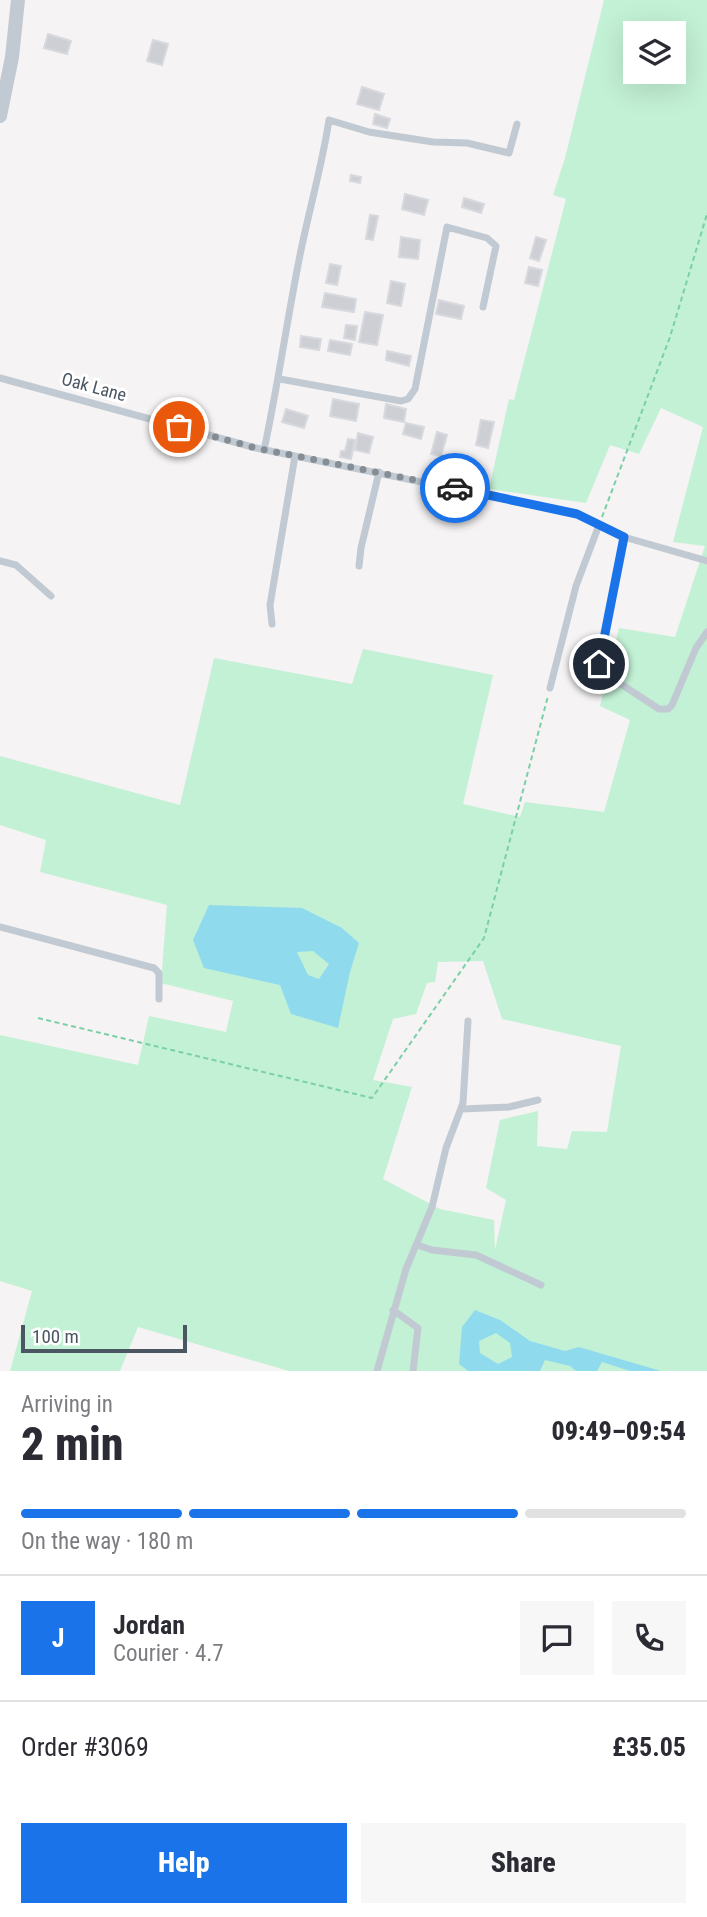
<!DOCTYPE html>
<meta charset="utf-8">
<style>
body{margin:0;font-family:"Roboto Condensed",sans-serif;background:#f7f7f7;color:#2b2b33;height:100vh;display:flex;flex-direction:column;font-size:26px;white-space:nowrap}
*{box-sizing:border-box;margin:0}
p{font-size:23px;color:#7c7c81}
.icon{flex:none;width:38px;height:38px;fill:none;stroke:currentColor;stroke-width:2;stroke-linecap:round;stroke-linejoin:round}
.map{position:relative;height:1371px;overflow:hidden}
.side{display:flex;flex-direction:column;background:#fff;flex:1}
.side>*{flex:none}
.tools{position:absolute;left:623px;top:21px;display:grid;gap:14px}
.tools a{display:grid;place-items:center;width:63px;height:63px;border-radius:0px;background:#fff;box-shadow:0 7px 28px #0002;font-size:35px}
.scale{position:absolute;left:21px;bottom:18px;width:166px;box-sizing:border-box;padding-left:7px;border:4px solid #4a5661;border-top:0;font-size:19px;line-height:24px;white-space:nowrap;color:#4a5661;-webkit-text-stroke:5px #fff;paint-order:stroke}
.pin{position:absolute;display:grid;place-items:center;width:60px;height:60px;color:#fff;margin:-30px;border:4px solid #fff;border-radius:50%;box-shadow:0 2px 7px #0007}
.courier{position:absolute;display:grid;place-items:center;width:70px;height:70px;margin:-35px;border:5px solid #1a73e8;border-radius:50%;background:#fff;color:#222;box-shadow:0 2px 9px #0007}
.headline em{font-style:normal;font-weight:800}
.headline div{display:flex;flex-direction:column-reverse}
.headline{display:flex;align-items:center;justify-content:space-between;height:119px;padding:0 21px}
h1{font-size:46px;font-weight:800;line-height:52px}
.bar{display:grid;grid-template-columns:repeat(4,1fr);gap:10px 7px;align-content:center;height:84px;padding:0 21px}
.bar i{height:9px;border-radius:5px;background:#e1e1e2}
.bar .current{background:#1a73e8}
.bar p{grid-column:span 4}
.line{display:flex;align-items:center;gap:18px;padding:0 21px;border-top:2px solid #e1e1e2}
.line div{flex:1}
.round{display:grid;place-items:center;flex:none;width:74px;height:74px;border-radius:0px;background:#f7f7f7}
.cta{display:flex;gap:14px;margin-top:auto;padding:14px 21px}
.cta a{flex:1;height:80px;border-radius:0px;background:#1a73e8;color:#fff;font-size:28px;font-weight:800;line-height:80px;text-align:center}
.cta a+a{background:#f7f7f7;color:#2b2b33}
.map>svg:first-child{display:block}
.green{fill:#c3f1d5;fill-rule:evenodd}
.water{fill:#90daee;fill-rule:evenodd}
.building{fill:#cdcfd5;stroke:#d7d9de;stroke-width:2}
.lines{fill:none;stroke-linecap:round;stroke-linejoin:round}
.path{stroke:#7ad0a6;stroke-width:2;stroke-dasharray:5 3.5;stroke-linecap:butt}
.service{stroke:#c1cad2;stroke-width:7}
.minor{stroke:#c1cad2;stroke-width:14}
.done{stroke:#868d94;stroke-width:7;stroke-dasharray:0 12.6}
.route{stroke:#1a73e8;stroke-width:9}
.labels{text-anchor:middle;stroke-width:6;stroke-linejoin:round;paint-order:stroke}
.street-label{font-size:18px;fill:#4a5661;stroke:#fff}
</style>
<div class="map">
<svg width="707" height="1371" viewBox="0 0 707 1371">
<rect width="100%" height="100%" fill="#f5f3f3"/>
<path class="green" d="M604,0h103v1371h-418l-151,-44 -18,44h-110l22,-80 -32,-10v-246l138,30 11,-49 77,16 7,-31 -72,-18 6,-78 -127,-33 6,-32 -46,-15v-69l180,49 34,-147 138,26 11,-35 130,26 -30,129 57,13 5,-15 79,10 26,-92 -30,-14 19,-78 56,9 30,-91 -32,-4 30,-115 -42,-19 -22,46 -29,-9 -24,58 -97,-14 20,-90 5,1 52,-201 -13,-4 12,-37zM635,33h39v39h-39zM483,961l19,58 119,27 -14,86 -35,-1 -5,18 -30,-3 1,-35 -38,9 -14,68 20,12 -11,50 -1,-30 -54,-11 -57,-30 29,-92 -39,-7 20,-61 23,-5 11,-31 8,-1 3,-20z"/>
<path class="water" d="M209,905l93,3 40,20 17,15 -9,29 -12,56 -47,-14 -11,-29 -76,-17 -11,-28zM313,951l16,13 -10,15 -11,-4 -11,-23z
M475,1310l25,10 30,21 35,10 14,-4 82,24h-31l-28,-9 -5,9h-21l-6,-5 -25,-6 -5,11h-72l-9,-7 3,-37zM496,1333l14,10 2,14 -14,7 -18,-11 -1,-12z"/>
<path class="building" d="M48,34l23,7 -4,13 -23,-6z
M153,40l15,4 -6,21 -15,-4z
M362,87l22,7 -5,16 -22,-6z
M375,114l15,5 -3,9 -14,-4z
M351,175l10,2 -1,6 -10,-2z
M405,194l23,6 -4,15 -22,-6z
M464,198l20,6 -3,9 -19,-6z
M370,215l8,1 -5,24 -7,-1z
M401,237l19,3 -2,19 -19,-2z
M536,237l10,3 -7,21 -9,-3z
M330,264l11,2 -4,19 -11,-2z
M529,267l13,3 -4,16 -13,-3z
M391,281l14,3 -4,22 -14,-3z
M325,293l31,6 -2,13 -32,-5z
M439,300l25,6 -3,13 -25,-5z
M365,312l18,3 -6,30 -18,-3z
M346,325l11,1 -2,14 -11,-2z
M301,336l20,3 -2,11 -19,-3z
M330,340l22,4 -2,11 -22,-4z
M387,351l24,5 -2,10 -23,-6z
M333,399l26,5 -3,17 -26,-5z
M386,404l20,5 -2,13 -20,-4z
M286,409l22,7 -4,12 -22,-6z
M481,420l13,2 -6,26 -12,-3z
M406,423l18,4 -3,12 -18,-5z
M437,432l10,3 -6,21 -10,-2z
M358,433l15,4 -4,16 -14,-3z
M348,439l7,1 -4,19 -11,-2 1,-6h4z"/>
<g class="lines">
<path class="path" d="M602,517l68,-180 37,-123
M38,1018l334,80 112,-160 64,-242"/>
<path class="service" d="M0,378l256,70 321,66 47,23 83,24
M280,379l121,22 7,-2 7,-10 32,-162 40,11 9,8 -13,61
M264,450c14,-65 23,-130 36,-195 9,-45 22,-89 29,-135l40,12 64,10 34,1 42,10 8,-29
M624,537l-25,127 5,9 55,36h9l4,-4 24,-57 11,-16
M0,561l16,4 35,31
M359,566l2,-18 18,-76
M272,624l-2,-19 25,-149
M550,688l26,-102 23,-61
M0,927l154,41 5,5v26
M462,1109l47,-2 29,-7
M417,1245l15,5 44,5 65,30
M393,1310l25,18 -5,43
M377,1371l29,-102 26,-62 14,-59 17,-45 5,-82"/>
<path class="minor" d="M0,116l12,-59 6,-57"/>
</g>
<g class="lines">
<path class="done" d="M179,427l77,21 199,40"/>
<path class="route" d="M455,488l122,26 47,23 -25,127"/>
</g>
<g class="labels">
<g class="street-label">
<text transform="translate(94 387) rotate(15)" y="6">Oak Lane</text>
</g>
</g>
</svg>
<div class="tools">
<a><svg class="icon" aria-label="layers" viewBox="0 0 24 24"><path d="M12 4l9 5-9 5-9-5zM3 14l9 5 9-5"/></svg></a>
</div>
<div class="scale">100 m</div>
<div class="pin" style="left:179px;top:427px;background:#ea580c"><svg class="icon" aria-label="bag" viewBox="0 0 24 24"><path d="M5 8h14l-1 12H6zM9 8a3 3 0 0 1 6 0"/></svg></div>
<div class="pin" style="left:599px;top:664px;background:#1f2937"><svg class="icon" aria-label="home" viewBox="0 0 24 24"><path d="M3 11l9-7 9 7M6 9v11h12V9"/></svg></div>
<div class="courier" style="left:455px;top:488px"><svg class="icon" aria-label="car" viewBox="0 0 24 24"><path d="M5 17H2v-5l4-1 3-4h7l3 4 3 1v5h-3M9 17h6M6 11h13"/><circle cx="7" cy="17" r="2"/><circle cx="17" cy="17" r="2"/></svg></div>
</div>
<section class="side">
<div class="headline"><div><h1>2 min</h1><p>Arriving in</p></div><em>09:49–09:54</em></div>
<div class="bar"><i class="current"></i><i class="current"></i><i class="current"></i><i></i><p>On the way · 180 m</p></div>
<div class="line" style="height:126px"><b class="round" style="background:#1a73e8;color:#fff">J</b><div><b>Jordan</b><p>Courier · 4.7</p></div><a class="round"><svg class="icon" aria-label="chat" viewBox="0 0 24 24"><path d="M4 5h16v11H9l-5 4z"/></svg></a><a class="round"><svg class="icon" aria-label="phone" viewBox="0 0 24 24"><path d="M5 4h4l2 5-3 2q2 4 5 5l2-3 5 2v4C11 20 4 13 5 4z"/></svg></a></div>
<div class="line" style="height:91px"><div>Order #3069</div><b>£35.05</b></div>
<div class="cta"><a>Help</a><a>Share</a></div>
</section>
